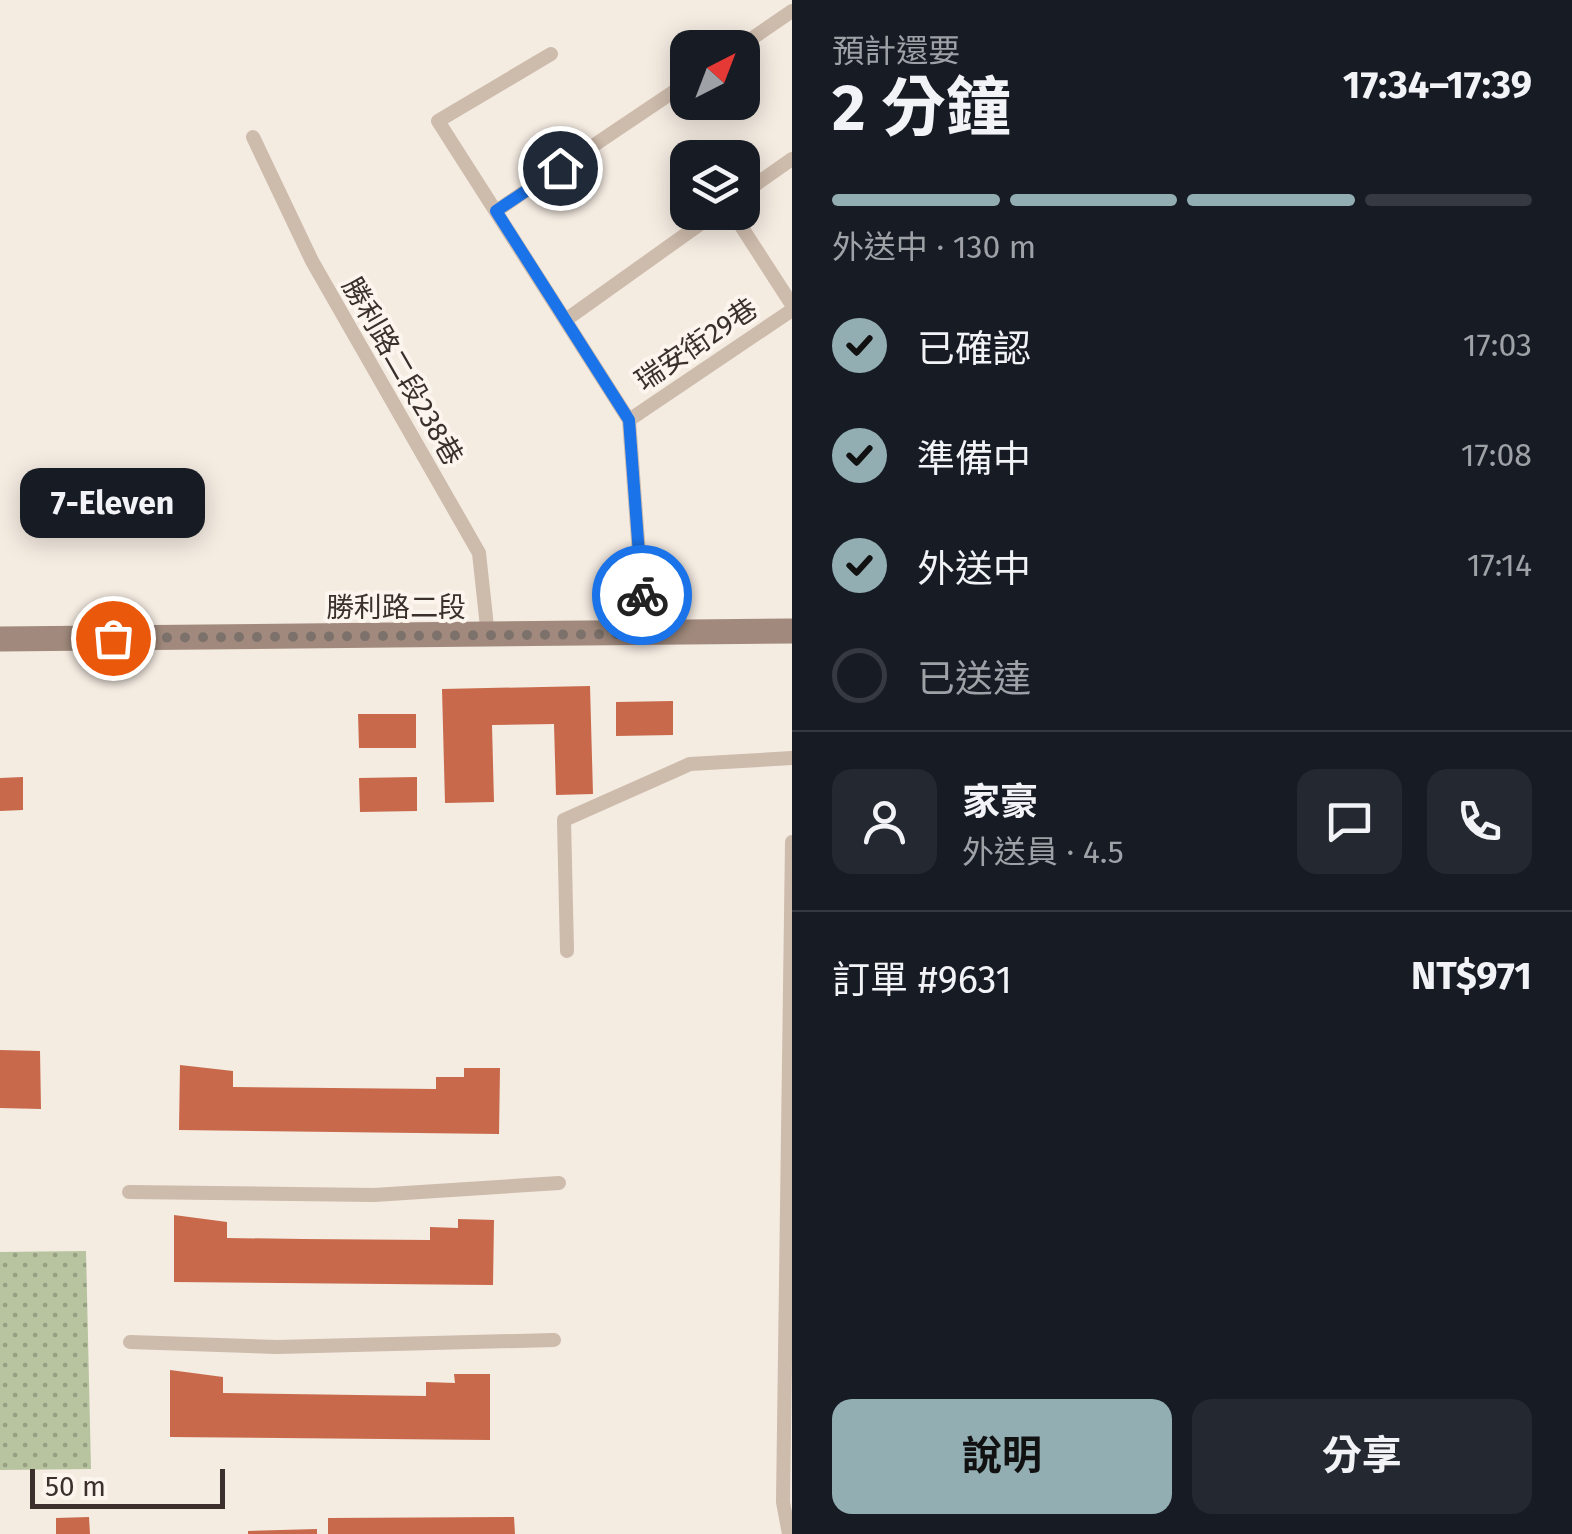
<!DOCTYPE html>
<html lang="zh-TW">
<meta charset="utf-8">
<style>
body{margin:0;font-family:"Fira Sans","Noto Sans TC",sans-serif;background:#242831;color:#f1f3f6;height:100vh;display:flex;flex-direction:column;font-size:38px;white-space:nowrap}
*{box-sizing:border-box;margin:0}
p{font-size:32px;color:#9ea1a6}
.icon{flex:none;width:55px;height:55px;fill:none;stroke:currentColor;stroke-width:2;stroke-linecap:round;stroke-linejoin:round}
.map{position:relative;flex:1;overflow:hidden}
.side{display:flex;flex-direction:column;background:#171b24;width:780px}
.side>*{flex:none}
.needle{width:65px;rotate:42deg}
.controls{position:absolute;left:670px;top:30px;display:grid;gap:20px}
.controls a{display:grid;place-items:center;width:90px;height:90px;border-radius:20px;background:#171b24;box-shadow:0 5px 25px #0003;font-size:50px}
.scale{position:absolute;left:30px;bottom:25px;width:195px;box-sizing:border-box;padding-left:10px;border:5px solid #3b302b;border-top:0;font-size:28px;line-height:35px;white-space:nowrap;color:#3b302b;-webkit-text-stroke:8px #fbf5ee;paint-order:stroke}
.pin{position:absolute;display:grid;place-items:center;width:85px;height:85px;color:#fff;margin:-42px;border:5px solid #fff;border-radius:50%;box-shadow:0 2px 10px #0007}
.courier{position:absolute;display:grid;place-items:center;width:100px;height:100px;margin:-50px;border:8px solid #1a73e8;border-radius:50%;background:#fff;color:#222;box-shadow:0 2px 12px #0007}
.bubble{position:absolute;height:70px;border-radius:20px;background:#171b24;box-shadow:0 5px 25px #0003;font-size:32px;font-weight:700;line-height:70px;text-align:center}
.summary em{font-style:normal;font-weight:700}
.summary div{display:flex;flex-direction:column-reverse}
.summary{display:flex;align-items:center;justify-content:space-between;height:170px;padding:0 40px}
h1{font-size:65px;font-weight:700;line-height:75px}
.bar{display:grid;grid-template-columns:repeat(4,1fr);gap:15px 10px;align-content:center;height:120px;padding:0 40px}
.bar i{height:12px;border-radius:8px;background:#363941}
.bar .current{background:#92aeb2}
.bar p{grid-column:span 4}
.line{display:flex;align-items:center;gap:25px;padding:0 40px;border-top:2px solid #363941}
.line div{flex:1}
.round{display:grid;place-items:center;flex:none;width:105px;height:105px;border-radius:20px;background:#242831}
ol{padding:0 40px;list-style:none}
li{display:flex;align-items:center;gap:30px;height:110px}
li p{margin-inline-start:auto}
li .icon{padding:10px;border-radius:50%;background:#92aeb2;color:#111;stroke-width:4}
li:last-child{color:#9ea1a6}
li i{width:55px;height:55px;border:5px solid #363941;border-radius:50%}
.action{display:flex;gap:20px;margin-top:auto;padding:20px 40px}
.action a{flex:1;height:115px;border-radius:20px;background:#92aeb2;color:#111;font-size:40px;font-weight:700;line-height:115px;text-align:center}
.action a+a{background:#242831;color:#f1f3f6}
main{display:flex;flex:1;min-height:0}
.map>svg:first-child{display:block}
.grass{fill:url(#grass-dots)}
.building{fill:#c8694b}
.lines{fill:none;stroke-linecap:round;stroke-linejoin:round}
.service{stroke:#cdbbac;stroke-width:14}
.secondary{stroke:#a18a7d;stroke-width:25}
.done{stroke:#7c716b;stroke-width:10;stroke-dasharray:0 18}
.route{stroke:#1a73e8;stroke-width:12}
.labels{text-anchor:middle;stroke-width:8;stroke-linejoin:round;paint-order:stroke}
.street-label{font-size:28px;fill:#3b302b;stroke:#fbf5ee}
</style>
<main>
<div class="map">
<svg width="792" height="1534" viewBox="0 0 792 1534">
<defs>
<pattern id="grass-dots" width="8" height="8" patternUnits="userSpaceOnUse" patternTransform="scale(2.5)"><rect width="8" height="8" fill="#b8c4a0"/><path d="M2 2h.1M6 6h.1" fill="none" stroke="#97a083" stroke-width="1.8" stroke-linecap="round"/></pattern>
</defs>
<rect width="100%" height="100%" fill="#f4ebe1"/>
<path class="grass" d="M86,1251l5,218 -91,1v-218z"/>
<path class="building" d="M590,686l3,108 -37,1 -2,-71 -62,1 2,77 -49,1 -3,-114z
M673,701v34l-57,1v-34z
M358,714h58v34h-57z
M23,777v33l-23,1v-33z
M417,777v34l-57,1 -1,-34z
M0,1050l40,1 1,58 -41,-1z
M180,1065l53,6v16l203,2v-12h28v-9h36l-1,66 -320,-4z
M174,1215l53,7v16l76,1 127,1v-13l28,1v-9l36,1 -1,65 -319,-3z
M170,1370l53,7v16l203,3v-14l29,1 -1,-9h36v66l-320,-3z
M89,1517l1,17h-34v-16z
M514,1517l1,17h-187v-16z
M317,1529v5h-69v-3z"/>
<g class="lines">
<path class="service" d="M738,48l54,-37
M551,54l-113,67 191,299 16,214
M253,137l59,124 167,292 9,83
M742,194l50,-35
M496,211l192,-129
M732,212l60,93
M567,319l150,-107
M629,420l163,-110
M567,951l-3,-131 126,-56 102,-6
M129,1192l245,3 185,-12
M130,1342l147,5 277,-7
M789,1534l-6,-32 9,-660"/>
<path class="secondary" d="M0,639l792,-8"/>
</g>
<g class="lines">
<path class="done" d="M113,638l532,-4 -3,-39"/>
<path class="route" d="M560,168l-64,43 133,209 13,175"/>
</g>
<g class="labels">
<g class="street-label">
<text transform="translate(696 344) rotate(-34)" y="10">瑞安街29巷</text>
<text transform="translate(403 371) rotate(60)" y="10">勝利路二段238巷</text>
<text x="396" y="617">勝利路二段</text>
</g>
</g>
</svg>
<div class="controls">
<a><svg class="needle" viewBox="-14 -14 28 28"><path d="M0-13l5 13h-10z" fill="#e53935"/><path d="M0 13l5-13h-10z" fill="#9ea1a6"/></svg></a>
<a><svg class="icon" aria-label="layers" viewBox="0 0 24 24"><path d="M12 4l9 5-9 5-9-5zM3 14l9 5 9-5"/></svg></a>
</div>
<div class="scale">50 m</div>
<div class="pin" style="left:113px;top:638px;background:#ea580c"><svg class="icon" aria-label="bag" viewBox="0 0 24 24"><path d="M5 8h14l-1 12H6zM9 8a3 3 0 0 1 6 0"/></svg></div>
<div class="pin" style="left:560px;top:168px;background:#1f2937"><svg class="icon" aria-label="home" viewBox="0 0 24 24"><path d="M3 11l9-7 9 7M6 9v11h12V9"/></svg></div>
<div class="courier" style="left:642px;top:595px"><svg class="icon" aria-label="bike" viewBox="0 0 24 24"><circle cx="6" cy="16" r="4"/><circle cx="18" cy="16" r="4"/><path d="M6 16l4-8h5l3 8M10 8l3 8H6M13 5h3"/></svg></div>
<div class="bubble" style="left:20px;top:468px;width:185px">7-Eleven</div>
</div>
<section class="side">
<div class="summary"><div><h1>2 分鐘</h1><p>預計還要</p></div><em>17:34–17:39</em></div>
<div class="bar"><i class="current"></i><i class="current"></i><i class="current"></i><i></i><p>外送中 · 130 m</p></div>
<ol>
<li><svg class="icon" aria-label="check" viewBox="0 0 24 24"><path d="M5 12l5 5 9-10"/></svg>已確認<p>17:03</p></li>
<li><svg class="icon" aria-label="check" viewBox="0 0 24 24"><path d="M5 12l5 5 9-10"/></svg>準備中<p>17:08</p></li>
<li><svg class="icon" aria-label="check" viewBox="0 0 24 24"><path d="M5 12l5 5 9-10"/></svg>外送中<p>17:14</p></li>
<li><i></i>已送達</li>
</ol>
<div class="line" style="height:180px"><a class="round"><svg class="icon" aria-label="person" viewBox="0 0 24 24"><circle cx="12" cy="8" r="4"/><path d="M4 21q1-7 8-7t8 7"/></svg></a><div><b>家豪</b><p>外送員 · 4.5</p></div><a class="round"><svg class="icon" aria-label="chat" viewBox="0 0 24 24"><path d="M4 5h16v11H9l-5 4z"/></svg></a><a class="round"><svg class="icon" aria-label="phone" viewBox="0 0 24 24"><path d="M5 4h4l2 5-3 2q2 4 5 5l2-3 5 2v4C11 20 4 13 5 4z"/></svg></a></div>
<div class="line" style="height:130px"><div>訂單 #9631</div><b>NT$971</b></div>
<div class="action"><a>說明</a><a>分享</a></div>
</section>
</main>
